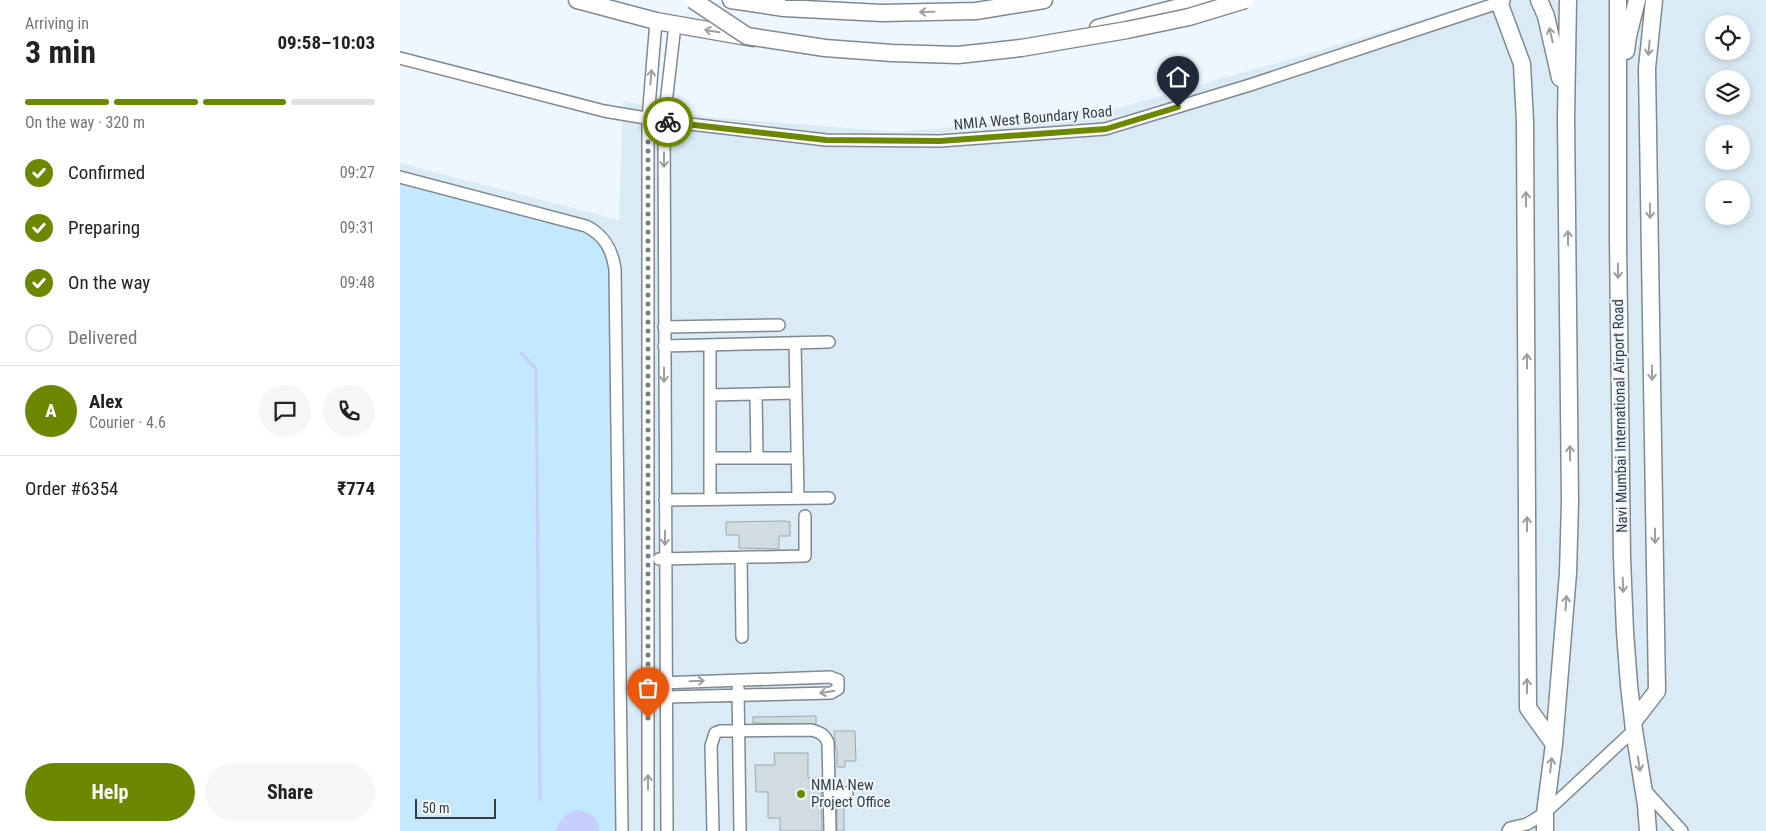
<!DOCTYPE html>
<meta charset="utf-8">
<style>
body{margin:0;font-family:"Roboto Condensed",sans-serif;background:#f6f6f6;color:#222;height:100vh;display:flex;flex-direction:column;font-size:19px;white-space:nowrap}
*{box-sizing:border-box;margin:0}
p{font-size:16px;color:#767676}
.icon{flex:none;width:28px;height:28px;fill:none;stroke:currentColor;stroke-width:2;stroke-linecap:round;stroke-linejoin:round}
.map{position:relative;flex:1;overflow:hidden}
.panel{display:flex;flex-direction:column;background:#fff;width:400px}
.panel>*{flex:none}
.buttons{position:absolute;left:1305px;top:15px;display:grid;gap:10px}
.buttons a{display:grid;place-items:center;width:45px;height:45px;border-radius:50%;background:#fff;box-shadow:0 2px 8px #0003;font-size:25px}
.scale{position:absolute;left:15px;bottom:12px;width:81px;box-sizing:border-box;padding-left:5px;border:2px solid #3a3d40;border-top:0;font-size:14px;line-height:18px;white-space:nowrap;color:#3a3d40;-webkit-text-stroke:4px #edf7fd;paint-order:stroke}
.pin{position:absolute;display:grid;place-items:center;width:42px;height:42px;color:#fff;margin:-51px -21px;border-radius:50% 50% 50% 0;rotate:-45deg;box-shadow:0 0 5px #0007}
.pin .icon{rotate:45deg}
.courier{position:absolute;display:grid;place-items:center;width:50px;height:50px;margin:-25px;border:4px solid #6b8800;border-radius:50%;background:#fff;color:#222;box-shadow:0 1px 6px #0007}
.summary em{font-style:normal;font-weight:700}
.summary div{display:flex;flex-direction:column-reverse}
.summary{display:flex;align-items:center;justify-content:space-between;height:85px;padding:0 25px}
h1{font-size:32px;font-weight:700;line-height:38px}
.bar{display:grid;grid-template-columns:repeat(4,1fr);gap:8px 5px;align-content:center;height:60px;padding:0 25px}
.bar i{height:6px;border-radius:4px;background:#e0e0e0}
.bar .selected{background:#6b8800}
.bar p{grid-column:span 4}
.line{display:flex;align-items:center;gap:12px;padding:0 25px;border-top:1px solid #e0e0e0}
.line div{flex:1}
.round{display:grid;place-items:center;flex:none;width:52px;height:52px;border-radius:26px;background:#f6f6f6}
ol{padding:0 25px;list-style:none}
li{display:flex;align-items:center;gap:15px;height:55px}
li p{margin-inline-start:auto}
li .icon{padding:5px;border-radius:50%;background:#6b8800;color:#fff;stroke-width:4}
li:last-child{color:#767676}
li i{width:28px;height:28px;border:2px solid #e0e0e0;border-radius:50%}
.button{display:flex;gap:10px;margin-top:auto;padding:10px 25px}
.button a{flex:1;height:58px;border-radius:30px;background:#6b8800;color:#fff;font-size:20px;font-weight:700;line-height:58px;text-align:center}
.button a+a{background:#f6f6f6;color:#222}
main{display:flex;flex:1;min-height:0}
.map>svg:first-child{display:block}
.built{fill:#daebf6;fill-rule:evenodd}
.green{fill:#c4e8fe}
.water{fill:#c7cefe}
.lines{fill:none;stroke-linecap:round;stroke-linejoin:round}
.stream{stroke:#c7cefe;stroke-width:3}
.building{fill:#d0dcdf;stroke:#9ca7aa}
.minor-casing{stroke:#80898f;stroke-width:14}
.highway-casing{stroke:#80898f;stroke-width:19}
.minor{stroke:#fff;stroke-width:11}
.highway{stroke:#fff;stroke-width:16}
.highway-bridge-casing{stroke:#80898f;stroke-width:19;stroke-linecap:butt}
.highway-bridge{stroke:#fff;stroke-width:16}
.oneway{stroke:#9c9ea0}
.done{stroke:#797e82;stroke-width:5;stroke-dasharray:0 9}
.route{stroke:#6b8800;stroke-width:6}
.poi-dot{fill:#6b8800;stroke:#edf7fd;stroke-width:2}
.labels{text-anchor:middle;stroke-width:4;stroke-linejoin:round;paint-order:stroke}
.street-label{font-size:15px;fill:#3a3d40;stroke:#edf7fd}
.poi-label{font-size:15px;fill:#3a3d40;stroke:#edf7fd;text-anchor:start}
</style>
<main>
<section class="panel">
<div class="summary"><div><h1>3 min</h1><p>Arriving in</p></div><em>09:58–10:03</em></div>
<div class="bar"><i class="selected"></i><i class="selected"></i><i class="selected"></i><i></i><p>On the way · 320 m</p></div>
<ol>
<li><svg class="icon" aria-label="check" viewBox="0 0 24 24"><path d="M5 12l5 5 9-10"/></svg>Confirmed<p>09:27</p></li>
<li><svg class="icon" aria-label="check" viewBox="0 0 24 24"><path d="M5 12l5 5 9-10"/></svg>Preparing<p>09:31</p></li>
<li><svg class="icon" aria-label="check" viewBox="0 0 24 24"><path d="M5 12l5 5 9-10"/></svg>On the way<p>09:48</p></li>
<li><i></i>Delivered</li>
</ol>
<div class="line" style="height:90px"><b class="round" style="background:#6b8800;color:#fff">A</b><div><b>Alex</b><p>Courier · 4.6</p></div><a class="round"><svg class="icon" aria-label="chat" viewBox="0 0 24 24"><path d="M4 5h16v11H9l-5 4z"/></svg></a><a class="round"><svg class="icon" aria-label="phone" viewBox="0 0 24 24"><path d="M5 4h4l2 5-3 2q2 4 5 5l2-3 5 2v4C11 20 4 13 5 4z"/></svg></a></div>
<div class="line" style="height:65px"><div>Order #6354</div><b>₹774</b></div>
<div class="button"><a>Help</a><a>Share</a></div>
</section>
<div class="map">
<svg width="1366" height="831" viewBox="0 0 1366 831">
<rect width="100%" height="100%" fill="#edf7fd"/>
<path class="built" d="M1085,0h281v831h-1366v-668l219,57 4,-119 84,16 190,15 196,-17 205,-58zM1314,24h27v27h-27zM1314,79h27v27h-27zM1314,134h27v27h-27zM1314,189h27v27h-27z"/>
<path class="green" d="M0,182l186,49 14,11 9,20 6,569h-215z"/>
<path class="water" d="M178,810c12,3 21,7 21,21h-44c5,-11 11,-19 23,-21z"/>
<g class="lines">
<path class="stream" d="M121,353l15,16 4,431"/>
</g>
<path class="building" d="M384,521l6,1v14h-11v13l-40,-1v-13h-13v-13z
M416,716v8l-63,-1v-6z
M434,731h21l1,30h-11v6h-8v-17h-1z
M374,753h34v25h13l1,53h-42v-13h-12v-26h-12l-1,-27h20z
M437,800h7v31h-7z"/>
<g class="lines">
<g class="minor-casing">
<path id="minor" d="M0,58l204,53 60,10 162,19 114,1 165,-12 145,-44 254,-84
M0,177l186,49c18,9 26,23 29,43l7,562
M264,327l115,-2
M395,343l3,155
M264,346l165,-4
M356,394l1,64
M310,395l86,-2
M310,458h87
M310,499v-154
M265,500l164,-2
M341,557l1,80
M259,559l146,-3v-40
M338,688l2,143
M248,700l18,-3 165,-4 7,-4v-9l-8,-3 -170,6
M1244,789l38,42
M430,793h17
M248,831v-712l8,-98
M267,831l-3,-710 11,-96
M313,831l-2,-85 4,-13 5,-2 91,-1c8,2 14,4 17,13l2,88
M1108,831l2,-3 17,-4 18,-11 89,-83"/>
</g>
<g class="highway-casing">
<path id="highway" d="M177,0l79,21 97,17
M331,0l53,8 98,5 94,-2 68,-11
M1139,0l7,16 14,62
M1218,0v240l4,318 3,74 4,53 5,45 12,75 2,26
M1099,2l23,62 3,58 3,586 26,36
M698,28l109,-28
M1226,51l2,-15 9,-36
M1233,722l24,-31 -10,-623 7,-68
M1145,831v-18l9,-69 14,-171 2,-71 -4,-384 2,-118"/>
</g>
<use href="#minor" class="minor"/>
<use href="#highway" class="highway"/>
<g class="highway-bridge-casing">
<path id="highway-bridge" d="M293,0l54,36 78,12 67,5 66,2 63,-7 106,-18 62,-13 56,-17"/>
</g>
<use href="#highway-bridge" class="highway-bridge"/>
</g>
<defs><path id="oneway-shaft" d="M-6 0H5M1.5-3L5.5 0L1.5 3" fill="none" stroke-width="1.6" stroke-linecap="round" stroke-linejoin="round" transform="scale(1.25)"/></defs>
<g class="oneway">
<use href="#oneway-shaft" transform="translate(527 12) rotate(179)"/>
<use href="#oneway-shaft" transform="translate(312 31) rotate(-170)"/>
<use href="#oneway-shaft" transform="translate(1151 35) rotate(-104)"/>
<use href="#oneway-shaft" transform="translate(1249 48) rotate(95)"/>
<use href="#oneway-shaft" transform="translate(251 77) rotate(-85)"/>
<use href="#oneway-shaft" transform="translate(264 160) rotate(90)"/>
<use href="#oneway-shaft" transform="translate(1126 199) rotate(-90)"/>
<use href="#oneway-shaft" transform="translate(1250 211) rotate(89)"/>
<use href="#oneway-shaft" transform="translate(1168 238) rotate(-91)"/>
<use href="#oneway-shaft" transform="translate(1218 271) rotate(89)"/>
<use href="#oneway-shaft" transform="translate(1127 361) rotate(-90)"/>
<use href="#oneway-shaft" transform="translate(1252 373) rotate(89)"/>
<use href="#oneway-shaft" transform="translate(264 375) rotate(90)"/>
<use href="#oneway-shaft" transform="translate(1170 453) rotate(-91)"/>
<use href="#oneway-shaft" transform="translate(1127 524) rotate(-90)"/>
<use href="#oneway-shaft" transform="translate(1255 536) rotate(89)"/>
<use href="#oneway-shaft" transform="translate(265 538) rotate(90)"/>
<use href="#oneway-shaft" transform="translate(1223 585) rotate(88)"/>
<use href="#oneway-shaft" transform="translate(1166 603) rotate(-86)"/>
<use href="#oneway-shaft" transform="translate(297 681) rotate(-2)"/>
<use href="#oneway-shaft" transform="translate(1127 686) rotate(-90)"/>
<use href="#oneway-shaft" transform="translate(427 692) rotate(171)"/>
<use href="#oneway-shaft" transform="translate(1239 764) rotate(81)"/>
<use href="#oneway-shaft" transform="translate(1151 765) rotate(-83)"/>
<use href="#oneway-shaft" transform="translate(248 782) rotate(-90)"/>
</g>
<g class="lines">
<path class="done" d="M248,718v-599l20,3"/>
<path class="route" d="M268,122l158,18 114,1 166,-12 72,-22"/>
</g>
<circle class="poi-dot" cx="401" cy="794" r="5"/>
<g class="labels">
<g class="street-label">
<text transform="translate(633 118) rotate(-5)" y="5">NMIA West Boundary Road</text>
<text transform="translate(1220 416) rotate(-91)" y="5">Navi Mumbai International Airport Road</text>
</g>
<g class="poi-label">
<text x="411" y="790">NMIA New<tspan x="411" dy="17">Project Office</tspan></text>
</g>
</g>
</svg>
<div class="buttons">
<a><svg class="icon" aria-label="locate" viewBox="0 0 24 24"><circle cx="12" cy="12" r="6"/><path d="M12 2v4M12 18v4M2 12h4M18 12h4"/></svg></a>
<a><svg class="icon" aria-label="layers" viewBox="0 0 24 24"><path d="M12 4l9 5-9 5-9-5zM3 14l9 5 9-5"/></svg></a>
<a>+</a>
<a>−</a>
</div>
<div class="scale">50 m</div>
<div class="pin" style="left:248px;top:718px;background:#ea580c"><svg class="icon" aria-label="bag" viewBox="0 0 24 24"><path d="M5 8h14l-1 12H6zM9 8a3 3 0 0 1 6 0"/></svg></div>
<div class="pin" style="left:778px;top:107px;background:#1f2937"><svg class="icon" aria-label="home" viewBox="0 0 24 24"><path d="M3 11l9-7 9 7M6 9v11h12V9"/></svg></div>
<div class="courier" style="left:268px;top:122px"><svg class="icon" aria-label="bike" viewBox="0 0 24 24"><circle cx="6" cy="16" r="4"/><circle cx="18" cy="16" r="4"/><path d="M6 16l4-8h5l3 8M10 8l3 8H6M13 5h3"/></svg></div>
</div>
</main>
